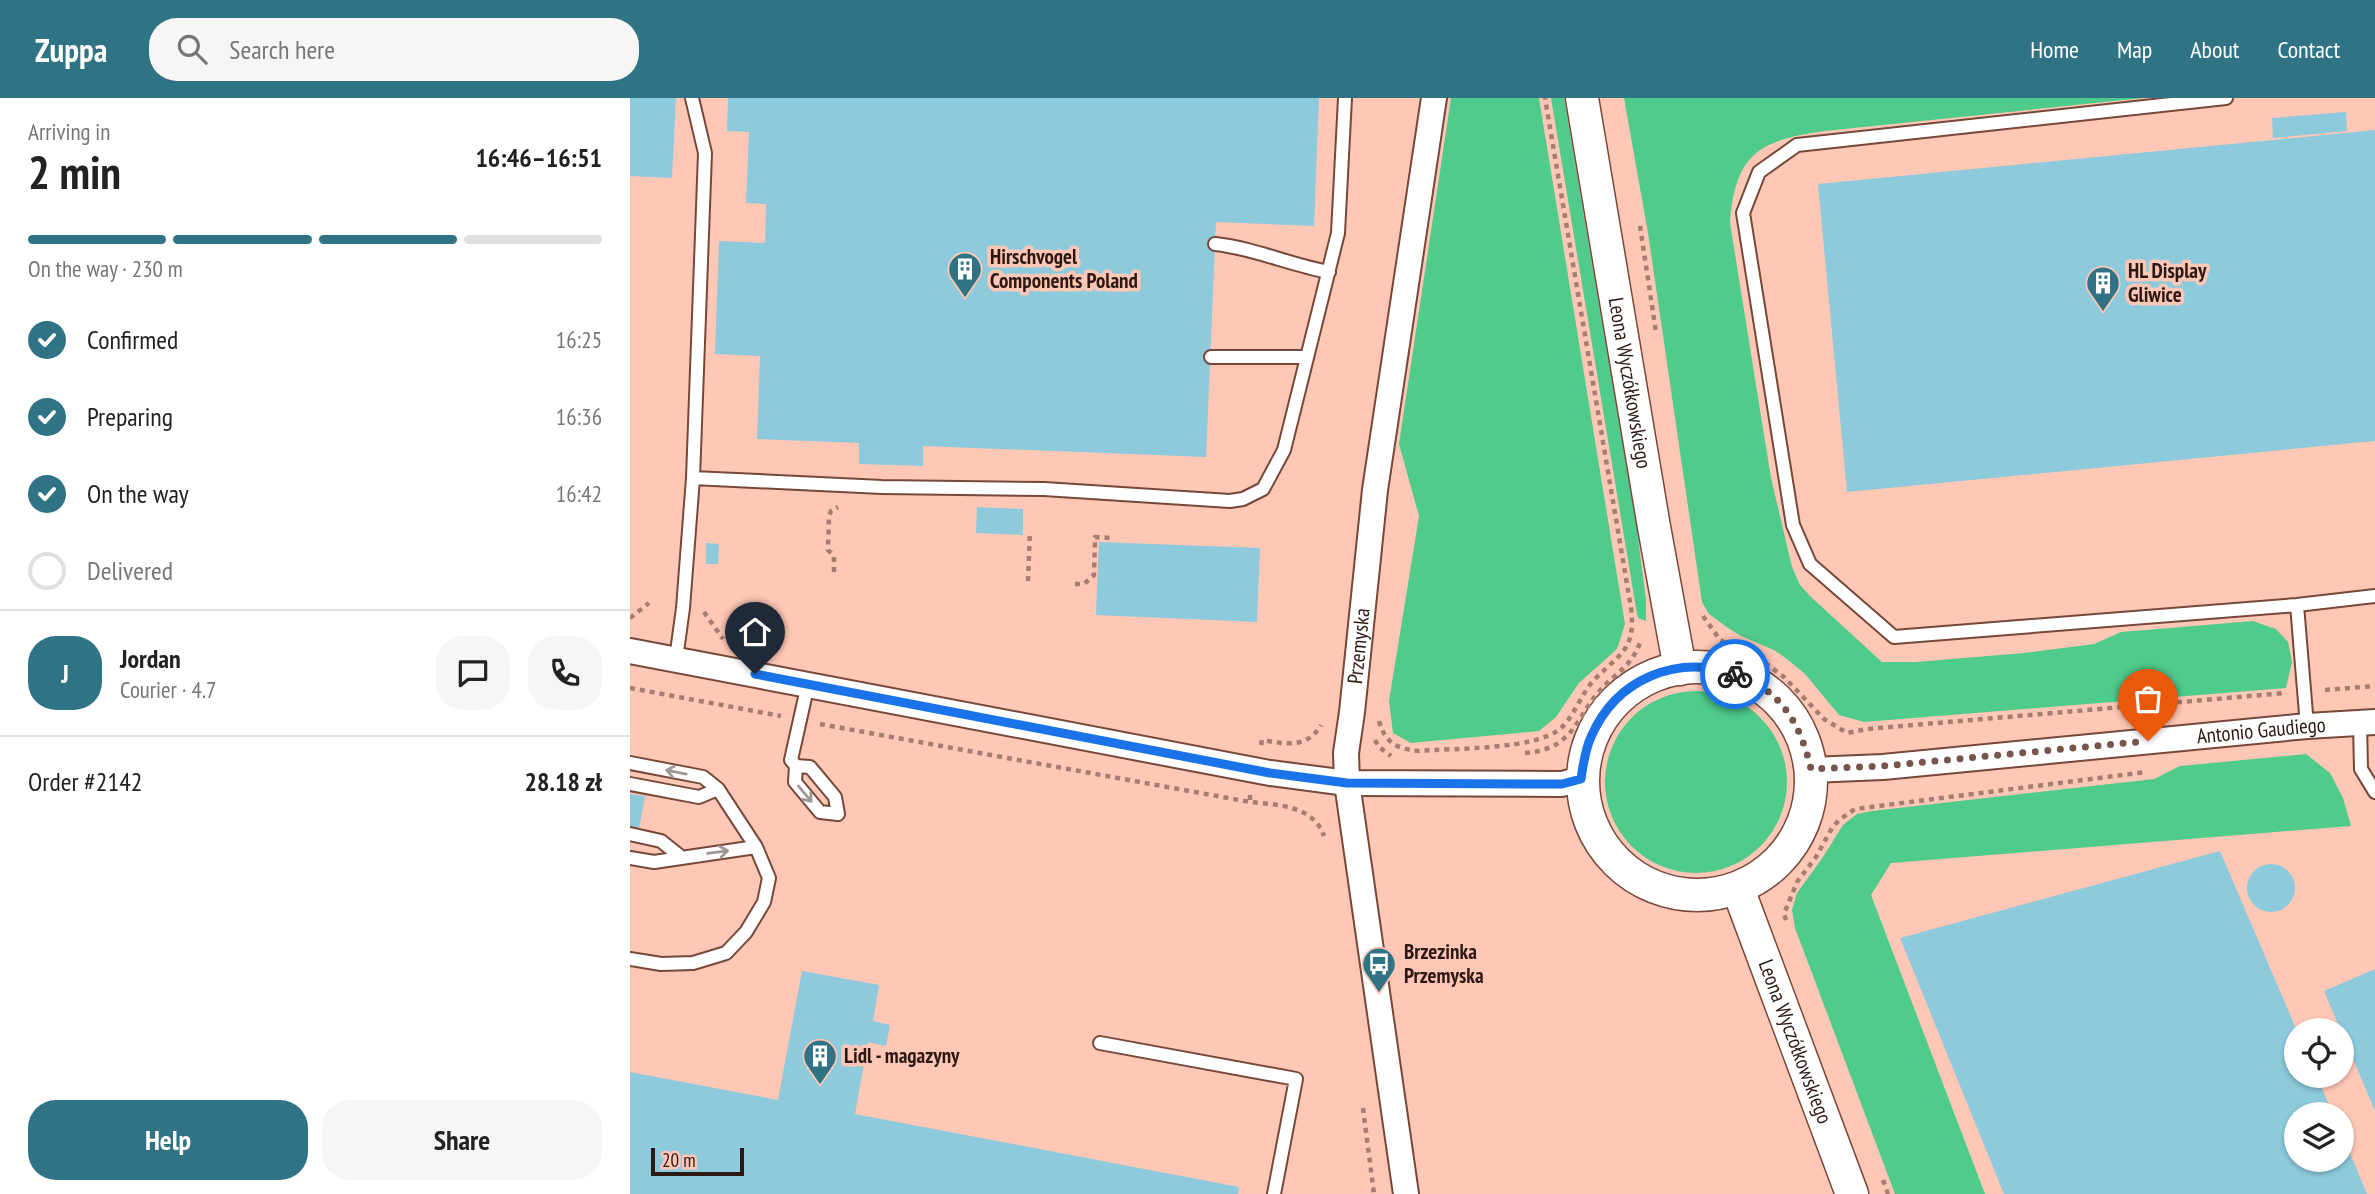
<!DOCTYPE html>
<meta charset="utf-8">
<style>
body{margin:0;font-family:"PT Sans Narrow",sans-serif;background:#f6f6f6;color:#222;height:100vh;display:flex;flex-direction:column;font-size:26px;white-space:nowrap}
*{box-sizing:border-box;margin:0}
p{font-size:23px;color:#767676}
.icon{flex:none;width:38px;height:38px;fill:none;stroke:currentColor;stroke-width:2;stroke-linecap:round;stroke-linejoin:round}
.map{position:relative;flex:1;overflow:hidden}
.sheet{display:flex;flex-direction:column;background:#fff;width:630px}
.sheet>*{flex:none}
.tools{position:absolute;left:1654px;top:920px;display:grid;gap:14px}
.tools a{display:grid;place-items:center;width:70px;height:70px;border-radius:50%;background:#fff;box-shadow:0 2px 5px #0004;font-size:35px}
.scale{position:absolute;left:21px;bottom:18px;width:93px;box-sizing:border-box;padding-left:7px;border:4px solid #2d1913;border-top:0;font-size:19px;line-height:24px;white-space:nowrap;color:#2d1913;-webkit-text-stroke:5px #ffc7b6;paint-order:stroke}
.pin{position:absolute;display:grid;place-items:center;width:60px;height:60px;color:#fff;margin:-72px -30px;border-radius:50% 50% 50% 0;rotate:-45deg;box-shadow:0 0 7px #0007}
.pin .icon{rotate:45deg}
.courier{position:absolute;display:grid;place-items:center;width:70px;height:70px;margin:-35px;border:5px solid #1a73e8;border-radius:50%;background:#fff;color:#222;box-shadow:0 2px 9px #0007}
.summary em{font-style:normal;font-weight:700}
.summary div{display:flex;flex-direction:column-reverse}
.summary{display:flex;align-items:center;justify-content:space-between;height:119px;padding:0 28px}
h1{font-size:46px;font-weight:700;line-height:52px}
.bar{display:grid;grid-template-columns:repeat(4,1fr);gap:10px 7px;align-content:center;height:84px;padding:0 28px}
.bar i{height:9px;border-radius:5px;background:#e0e0e0}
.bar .selected{background:#307384}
.bar p{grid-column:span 4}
.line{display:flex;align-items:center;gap:18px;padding:0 28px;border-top:2px solid #e0e0e0}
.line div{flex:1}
.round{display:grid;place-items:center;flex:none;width:74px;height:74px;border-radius:28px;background:#f6f6f6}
ol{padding:0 28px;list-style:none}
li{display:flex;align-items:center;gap:21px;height:77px}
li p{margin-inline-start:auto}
li .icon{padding:7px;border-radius:50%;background:#307384;color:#fff;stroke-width:4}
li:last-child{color:#767676}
li i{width:38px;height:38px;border:4px solid #e0e0e0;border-radius:50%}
.cta{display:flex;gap:14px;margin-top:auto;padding:14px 28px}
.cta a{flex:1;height:80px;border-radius:28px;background:#307384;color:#fff;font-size:28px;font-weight:700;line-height:80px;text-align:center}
.cta a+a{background:#f6f6f6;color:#222}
header{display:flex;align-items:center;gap:42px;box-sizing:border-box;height:98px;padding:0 35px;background:#307384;color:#fff}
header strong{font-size:33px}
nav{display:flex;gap:38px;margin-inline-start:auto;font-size:24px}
.search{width:490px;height:63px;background:#f6f6f6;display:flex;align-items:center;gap:18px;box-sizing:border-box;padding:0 24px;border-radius:28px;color:#767676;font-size:26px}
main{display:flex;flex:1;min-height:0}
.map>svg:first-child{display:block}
.green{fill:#4fcb8c}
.building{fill:#8ccadc}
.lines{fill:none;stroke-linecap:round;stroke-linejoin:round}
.service-casing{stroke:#76483a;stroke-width:16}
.minor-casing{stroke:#76483a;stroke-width:28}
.tertiary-casing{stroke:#76483a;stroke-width:35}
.path{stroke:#a67d71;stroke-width:4.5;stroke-dasharray:5 5;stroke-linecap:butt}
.service{stroke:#fff;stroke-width:12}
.minor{stroke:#fff;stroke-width:24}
.tertiary{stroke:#fff;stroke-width:32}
.oneway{stroke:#a09895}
.done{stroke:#76564c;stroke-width:7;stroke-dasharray:0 12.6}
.route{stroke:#1a73e8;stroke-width:9}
.labels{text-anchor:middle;stroke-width:7;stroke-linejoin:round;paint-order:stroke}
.poi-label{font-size:21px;font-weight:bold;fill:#2d1913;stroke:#ffc7b6;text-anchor:start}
.street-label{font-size:21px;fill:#2d1913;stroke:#ffc7b6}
</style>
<header>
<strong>Zuppa</strong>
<div class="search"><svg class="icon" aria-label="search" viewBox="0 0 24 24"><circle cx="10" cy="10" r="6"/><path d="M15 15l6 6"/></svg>Search here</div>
<nav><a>Home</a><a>Map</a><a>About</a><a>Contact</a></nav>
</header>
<main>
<section class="sheet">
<div class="summary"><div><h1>2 min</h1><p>Arriving in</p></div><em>16:46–16:51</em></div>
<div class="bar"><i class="selected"></i><i class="selected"></i><i class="selected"></i><i></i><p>On the way · 230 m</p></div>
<ol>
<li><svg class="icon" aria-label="check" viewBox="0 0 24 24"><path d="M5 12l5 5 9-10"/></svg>Confirmed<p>16:25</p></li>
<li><svg class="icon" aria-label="check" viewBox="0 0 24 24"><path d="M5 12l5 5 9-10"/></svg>Preparing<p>16:36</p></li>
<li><svg class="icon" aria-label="check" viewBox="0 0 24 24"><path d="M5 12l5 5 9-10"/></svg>On the way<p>16:42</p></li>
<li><i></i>Delivered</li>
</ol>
<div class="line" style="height:126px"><b class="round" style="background:#307384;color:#fff">J</b><div><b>Jordan</b><p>Courier · 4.7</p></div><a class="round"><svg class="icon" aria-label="chat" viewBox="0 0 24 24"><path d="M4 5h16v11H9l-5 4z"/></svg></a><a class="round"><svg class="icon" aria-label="phone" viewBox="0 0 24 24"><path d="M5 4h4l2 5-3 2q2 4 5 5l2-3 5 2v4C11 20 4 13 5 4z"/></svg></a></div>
<div class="line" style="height:91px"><div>Order #2142</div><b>28.18 zł</b></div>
<div class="cta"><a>Help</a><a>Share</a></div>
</section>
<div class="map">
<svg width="1745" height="1096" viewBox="0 0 1745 1096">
<rect width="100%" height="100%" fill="#ffc7b6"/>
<path class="green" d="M821,0h88l86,526 -8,25 -38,34 -23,34 -17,14 -128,12 -18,-10 -4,-32 30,-185 -20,-72z
M921,0h13l73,432 9,70v21l-8,-3 -2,-10z
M994,0h520l-319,33c-64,9 -90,21 -95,92l41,255 21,89 8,18 11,12 71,65h33l109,-9 70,-9 27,-12 132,-11 23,8 12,13 4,20 -6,26 -422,34 -25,-7 -34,-41 -18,-15 -13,-9 -33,-14 -13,-8 -19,-14 -7,-12 -54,-369z
M975 684a91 91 0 1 1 182 0a91 91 0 1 1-182 0Z
M1676,656l24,19 13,25 8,28 -460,37 -20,32 114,299h-90l-100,-266 -3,-18 5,-17 26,-36 20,-32 14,-11 15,-3 282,-32 26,-13z"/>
<path class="building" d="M0,0h46l-4,80 -42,-2z
M98,0h591l-5,128 -98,-4 -10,235 -283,-11v20l-64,-2v-21l-102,-4 3,-83 -45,-2 4,-113 46,2 1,-39 -20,-1 3,-71 -22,-1z
M1716,14l1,19 -74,7 -1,-20z
M1745,32v311l-528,51 -29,-308z
M347,409l46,2v26l-47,-2z
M469,444l161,6 -3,74 -161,-7z
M76,445l13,1 -1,20h-12z
M0,696l15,2 -6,33 -9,-2z
M1590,753l77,180 -1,45h21l16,39h-37v45h46v-26l25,60h-363l-104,-256z
M1617 790a24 24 0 1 1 48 0a24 24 0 1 1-48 0Z
M1745,871v142l-51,-120z
M172,873l77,14 -6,36 17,4 -4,21 -18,-4 -13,72 384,73 -1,7h-608v-122l148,28z"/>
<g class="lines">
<g class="service-casing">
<path id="service" d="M62,0l13,55 -12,325 189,9 162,2 186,12 13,-2 20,-10 21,-39 54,-217 7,-135
M1596,0l-429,47 -38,27 -16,41 50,312 17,39 84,73 403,-32 78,-9
M585,146c39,4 75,21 114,28
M581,259h95
M1667,507l10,121
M46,561l7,-51 10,-130
M1730,625l1,46 14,23
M0,665l73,14 15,12 38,58 13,31 -5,24 -18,30 -20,21 -33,10 -32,1 -31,-5
M166,668l14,1 25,30 3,17 -18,-2 -25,-30 1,-16 -5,-6 17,-76
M0,686l69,13 19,-8
M0,736l31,7 20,16
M0,760l24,4 102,-15
M470,945l196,36 -22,115"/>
</g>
<g class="minor-casing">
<g id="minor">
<path d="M0,553l640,122 77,10 215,1 19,-5"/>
<path id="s1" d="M1181,672l72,-3 424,-41 68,-4"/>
<path id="s2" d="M776,1096l-59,-411 -1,-30 6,-41 23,-222 59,-392"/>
</g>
</g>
<g class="tertiary-casing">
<g id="tertiary">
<path id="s3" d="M952,0l72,429 26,142"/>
<circle cx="1067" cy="683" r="114"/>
<path id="s4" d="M1108,791l114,305"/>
</g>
</g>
<path class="path" d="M1010,128l16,106
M204,474v-16l-6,-6 1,-34 2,-5 7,-4
M398,483l2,-50
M445,486h9l10,-9 1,-38 16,1
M74,514l19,27
M1073,518l17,24 48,25 16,12 40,42 23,14 20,-4 418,-36
M0,520l19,-15
M0,590l151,28
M1695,592l50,-4
M749,623c6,22 18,28 40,30 34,-3 118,-1 142,-23 14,-13 20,-34 33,-48 26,-27 42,-29 37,-72l-86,-510
M190,626l430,78
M745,642l4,7 12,9
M631,647l1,-5c24,4 45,9 59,-15
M895,655c12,-1 26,-4 36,-12 16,-12 23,-32 36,-47 18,-22 34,-25 44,-54
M620,697v7c28,3 63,3 74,34
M1156,822l-2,-6 13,-32 19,-25 16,-29 7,-8 16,-11 291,-37
M733,1010l11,86
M1253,1082l5,14"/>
<use href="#service" class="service"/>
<use href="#minor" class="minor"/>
<use href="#tertiary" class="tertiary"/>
</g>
<defs><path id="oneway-shaft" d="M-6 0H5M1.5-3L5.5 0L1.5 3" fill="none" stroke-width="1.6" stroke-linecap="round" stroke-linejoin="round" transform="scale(1.75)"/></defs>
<g class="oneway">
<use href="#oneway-shaft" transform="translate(46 674) rotate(-169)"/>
<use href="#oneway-shaft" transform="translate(175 696) rotate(50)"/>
<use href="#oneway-shaft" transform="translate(88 754) rotate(-7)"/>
</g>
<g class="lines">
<path class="done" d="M1105,576c47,17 65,49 76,95l72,-3 265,-25"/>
<path class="route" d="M125,576l515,99 77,10 195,1h20l19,-5c2,-14 4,-29 10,-42 25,-58 85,-83 144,-63"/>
</g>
<defs>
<g id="building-pin" transform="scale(1.75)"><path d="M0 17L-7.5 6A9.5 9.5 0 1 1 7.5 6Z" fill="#307384" stroke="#ffc7b6"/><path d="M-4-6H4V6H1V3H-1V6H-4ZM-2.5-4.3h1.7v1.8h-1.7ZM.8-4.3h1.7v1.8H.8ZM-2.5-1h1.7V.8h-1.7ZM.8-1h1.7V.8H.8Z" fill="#fff"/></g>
<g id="bus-pin" transform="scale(1.75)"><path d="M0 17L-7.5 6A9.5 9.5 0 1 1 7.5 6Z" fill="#307384" stroke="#ffc7b6"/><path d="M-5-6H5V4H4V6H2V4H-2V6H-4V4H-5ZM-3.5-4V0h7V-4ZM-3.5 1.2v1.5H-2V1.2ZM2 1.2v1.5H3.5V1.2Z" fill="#fff"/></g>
</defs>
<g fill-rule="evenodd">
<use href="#building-pin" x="335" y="171"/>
<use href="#building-pin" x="1473" y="185"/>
<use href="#bus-pin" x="749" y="866"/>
<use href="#building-pin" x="190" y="958"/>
</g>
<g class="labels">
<g class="poi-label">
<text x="360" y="166">Hirschvogel<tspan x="360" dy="24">Components Poland</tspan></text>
<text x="1498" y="180">HL Display<tspan x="1498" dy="24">Gliwice</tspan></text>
<text x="774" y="861">Brzezinka<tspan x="774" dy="24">Przemyska</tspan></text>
<text x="214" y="965">Lidl - magazyny</text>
</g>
<g class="street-label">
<text dy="7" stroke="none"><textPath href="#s3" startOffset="289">Leona Wyczółkowskiego</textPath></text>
<text dy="7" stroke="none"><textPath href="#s2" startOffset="553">Przemyska</textPath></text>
<text dy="7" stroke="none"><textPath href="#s1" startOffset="452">Antonio Gaudiego</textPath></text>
<text dy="7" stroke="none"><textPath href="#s4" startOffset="163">Leona Wyczółkowskiego</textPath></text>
</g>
</g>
</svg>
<div class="tools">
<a><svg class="icon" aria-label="locate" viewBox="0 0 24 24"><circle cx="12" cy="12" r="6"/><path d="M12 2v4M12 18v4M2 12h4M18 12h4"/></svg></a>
<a><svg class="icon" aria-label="layers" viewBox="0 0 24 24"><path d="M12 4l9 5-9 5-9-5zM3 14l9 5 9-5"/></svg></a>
</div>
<div class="scale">20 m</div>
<div class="pin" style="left:1518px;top:643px;background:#ea580c"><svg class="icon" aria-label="bag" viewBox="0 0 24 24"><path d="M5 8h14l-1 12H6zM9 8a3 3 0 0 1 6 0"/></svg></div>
<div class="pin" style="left:125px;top:576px;background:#1f2937"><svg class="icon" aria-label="home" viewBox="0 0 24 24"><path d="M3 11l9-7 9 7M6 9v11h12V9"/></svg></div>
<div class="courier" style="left:1105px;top:576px"><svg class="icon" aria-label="bike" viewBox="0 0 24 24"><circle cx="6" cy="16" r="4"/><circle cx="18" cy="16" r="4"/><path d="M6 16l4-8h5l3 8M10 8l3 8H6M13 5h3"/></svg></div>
</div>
</main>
